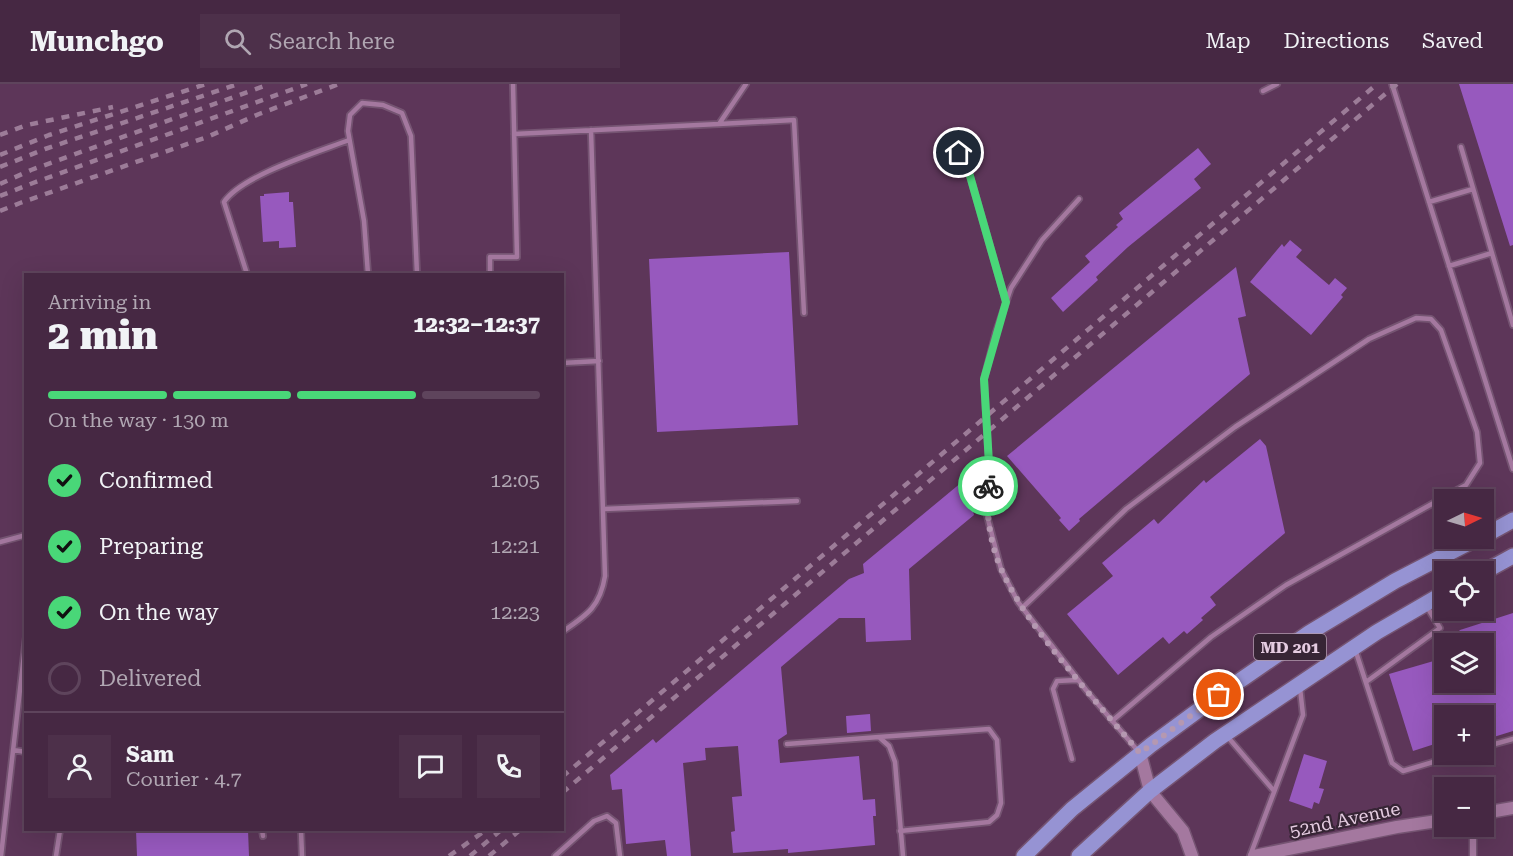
<!DOCTYPE html>
<meta charset="utf-8">
<style>
body{margin:0;font-family:"Roboto Serif",serif;background:#4d304a;color:#f1f3f6;height:100vh;display:flex;flex-direction:column;font-size:22px;white-space:nowrap}
*{box-sizing:border-box;margin:0}
p{font-size:20px;color:#b0a6b2}
.icon{flex:none;width:33px;height:33px;fill:none;stroke:currentColor;stroke-width:2;stroke-linecap:round;stroke-linejoin:round}
.map{position:relative;flex:1;overflow:hidden}
.drawer{position:absolute;left:24px;top:189px;width:540px;height:558px;display:flex;flex-direction:column;background:#462843;border-radius:0px;box-shadow:0 6px 24px #0002,0 0 0 2px #5e445c}
.drawer>*{flex:none}
.needle{width:39px;rotate:85deg}
.tools{position:absolute;left:1434px;top:405px;display:grid;gap:12px}
.tools a{display:grid;place-items:center;width:60px;height:60px;border-radius:0px;background:#462843;box-shadow:0 6px 24px #0002,0 0 0 2px #5e445c;font-size:30px}
.pin{position:absolute;display:grid;place-items:center;width:51px;height:51px;color:#fff;margin:-26px;border:3px solid #fff;border-radius:50%;box-shadow:0 2px 6px #0007}
.courier{position:absolute;display:grid;place-items:center;width:60px;height:60px;margin:-30px;border:4px solid #49d778;border-radius:50%;background:#fff;color:#222;box-shadow:0 2px 8px #0007}
.summary em{font-style:normal;font-weight:800}
.summary div{display:flex;flex-direction:column-reverse}
.summary{display:flex;align-items:center;justify-content:space-between;height:102px;padding:0 24px}
h1{font-size:39px;font-weight:800;line-height:45px}
.bar{display:grid;grid-template-columns:repeat(4,1fr);gap:9px 6px;align-content:center;height:72px;padding:0 24px}
.bar i{height:8px;border-radius:4px;background:#5e445c}
.bar .current{background:#49d778}
.bar p{grid-column:span 4}
.line{display:flex;align-items:center;gap:15px;padding:0 24px;border-top:2px solid #5e445c}
.line div{flex:1}
.round{display:grid;place-items:center;flex:none;width:63px;height:63px;border-radius:0px;background:#4d304a}
ol{padding:0 24px;list-style:none}
li{display:flex;align-items:center;gap:18px;height:66px}
li p{margin-inline-start:auto}
li .icon{padding:6px;border-radius:50%;background:#49d778;color:#111;stroke-width:4}
li:last-child{color:#b0a6b2}
li i{width:33px;height:33px;border:3px solid #5e445c;border-radius:50%}
header{display:flex;align-items:center;gap:36px;box-sizing:border-box;height:84px;padding:0 30px;background:#462843;border-bottom:2px solid #5e445c}
header strong{font-size:28px}
nav{display:flex;gap:33px;margin-inline-start:auto;font-size:21px}
.search{width:420px;height:54px;background:#4d304a;display:flex;align-items:center;gap:15px;box-sizing:border-box;padding:0 21px;border-radius:0px;color:#b0a6b2;font-size:22px}
.map>svg:first-child{display:block}
.building{fill:#9759be}
.lines{fill:none;stroke-linecap:round;stroke-linejoin:round}
.lane-casing{stroke:#755472;stroke-width:8}
.street-casing{stroke:#755472;stroke-width:9}
.secondary-casing{stroke:#755472;stroke-width:15}
.primary-casing{stroke:#755472;stroke-width:18}
.lane{stroke:#a4789f;stroke-width:4.5}
.street{stroke:#a4789f;stroke-width:6}
.secondary{stroke:#a4789f;stroke-width:12}
.primary{stroke:#9693d3;stroke-width:15}
.rail{stroke:#9c7c98;stroke-width:4.5;stroke-dasharray:8 8;stroke-linecap:butt}
.done{stroke:#b598b1;stroke-width:6;stroke-dasharray:0 10.8}
.route{stroke:#49d778;stroke-width:8}
.labels{text-anchor:middle;stroke-width:4.5;stroke-linejoin:round;paint-order:stroke}
.shield{fill:#372535;stroke:#b19aad;stroke-width:1.5}
.shield-label{font-size:16px;font-weight:bold;fill:#e5cce1}
.street-label{font-size:18px;fill:#e5cce1;stroke:#372535}
</style>
<header>
<strong>Munchgo</strong>
<div class="search"><svg class="icon" aria-label="search" viewBox="0 0 24 24"><circle cx="10" cy="10" r="6"/><path d="M15 15l6 6"/></svg>Search here</div>
<nav><a>Map</a><a>Directions</a><a>Saved</a></nav>
</header>
<div class="map">
<svg width="1513" height="772" viewBox="0 0 1513 772">
<rect width="100%" height="100%" fill="#5d3659"/>
<path class="building" d="M1459,0h54v161l-3,1z
M1198,64l13,16 -17,15 7,9 -73,59 -32,30 2,3 -35,32 -12,-14 39,-36 -5,-6 33,-29 -2,-2 7,-6 -4,-6z
M289,108v10h4l3,45 -17,1v-7l-16,1 -3,-46h4v-2z
M1290,156l12,10 -6,7 33,28 6,-7 12,10 -6,7 2,2 -32,38 -61,-53 32,-38 2,3z
M789,168l9,173 -141,7 -8,-173z
M1236,183l10,49 -8,2 12,56 -171,145 1,2 -11,10 -10,-11 2,-2 -54,-62z
M1260,355l6,7 19,87 -75,64 6,8 -15,13 2,2 -16,14 -3,-3 -15,13 -6,-7 -45,38 -51,-61 46,-38 -11,-13 52,-44 4,5 46,-44 2,3z
M962,398l5,16 2,-1 5,18 -65,54 2,71 -45,2 -1,-24h-26l-58,49 6,67 -9,6 2,23 79,-7 4,44 12,-1 1,17h-3l2,29 -87,8v-4l-55,4 -2,-21 4,-1 -3,-34 10,-1 -4,-50 -33,2 1,12 -23,3 8,93h-24l-2,-16 -39,4 -4,-55 -10,1 -2,-15 43,-36 3,4 193,-164 15,-6 -1,-9z
M1513,529v118l-29,9v-24h-40v25l-31,10 -24,-77 55,-16v24h40v-38h-38l14,-14z
M870,630l1,17 -24,2 -1,-17z
M1304,670l23,7 -8,27 5,1 -5,15 -5,-2 -2,7 -23,-8z
M136,746h112l1,26h-112z"/>
<g class="lines">
<g class="lane-casing">
<path id="lane" d="M1392,0l121,385
M1263,7l14,-7
M719,40l75,-4 10,193
M514,50l205,-10 27,-40
M951,53l17,32 38,133
M1461,63l52,178
M1079,115l-37,41 -31,48 -15,44 -12,47 5,85 -3,48 15,57 17,33 68,88 52,61
M1429,118l44,-13
M1449,182l43,-13
M247,190l-23,-72c18,-27 94,-50 125,-62
M368,190l-4,-53 -16,-90 2,-16 12,-12 21,2 19,8 9,23 6,138
M490,190v-17h27l-4,-173
M562,279l37,-2
M604,425l193,-8
M0,458l26,-7
M1022,524l104,-99 109,-82 134,-88 47,-21 15,1 10,11 36,102 3,31 -14,22 -180,100 -75,52 -99,84
M562,548c25,-17 38,-25 43,-56l-14,-446
M1355,565l37,114 11,8 57,-17
M1366,598l74,-54 -13,-21
M1227,652l47,55
M879,653l110,-8 8,11 4,63 -4,12 -8,7 -89,9
M787,660l92,-7 10,9 6,16 8,94
M1484,663l29,-8
M13,666l13,2
M1072,675l-19,-70 4,-8 20,-1
M262,746l1,6
M301,746l1,26
M1,772l25,-219
M56,772l4,-26
M555,772l39,-35 13,-5 9,7 4,33
M1250,772l53,-141 -3,-27"/>
</g>
<g class="street-casing">
<path id="street" d="M1473,742v30"/>
</g>
<g class="secondary-casing">
<path id="secondary" d="M1140,669l10,38 33,40 9,25
M1484,729l29,-5
M1254,772l143,-29 47,-7"/>
</g>
<g class="primary-casing">
<path id="primary" d="M1484,452l29,-16
M1484,488l29,-16
M1024,772l48,-47 79,-64 68,-50 90,-62 86,-52 83,-43
M1079,772l71,-65 65,-50 162,-109 67,-39"/>
</g>
<use href="#lane" class="lane"/>
<use href="#street" class="street"/>
<use href="#secondary" class="secondary"/>
<use href="#primary" class="primary"/>
<path class="rail" d="M0,51l27,-10 86,-18
M0,71l49,-20 157,-51
M0,83l45,-18 193,-65
M0,100l31,-14 239,-86
M0,112l33,-13 274,-99
M0,127l20,-8 187,-66 52,-23 80,-30
M562,693l815,-693
M562,709l835,-709
M449,772l37,-26
M470,772l31,-26
M489,772l31,-26"/>
</g>
<g class="lines">
<path class="done" d="M988,402c-2,28 2,59 14,85 14,31 34,57 55,84 27,33 55,66 83,98l79,-58"/>
<path class="route" d="M959,69l9,16 38,133 -22,77 5,85 -1,22"/>
</g>
<g class="labels">
<rect class="shield" x="1254" y="550" width="72" height="26" rx="4.5"/>
<g class="shield-label">
<text x="1290" y="569">MD 201</text>
</g>
<g class="street-label">
<text transform="translate(1345 736) rotate(-12)" y="6">52nd Avenue</text>
</g>
</g>
</svg>
<div class="tools">
<a><svg class="needle" viewBox="-14 -14 28 28"><path d="M0-13l5 13h-10z" fill="#e53935"/><path d="M0 13l5-13h-10z" fill="#b0a6b2"/></svg></a>
<a><svg class="icon" aria-label="locate" viewBox="0 0 24 24"><circle cx="12" cy="12" r="6"/><path d="M12 2v4M12 18v4M2 12h4M18 12h4"/></svg></a>
<a><svg class="icon" aria-label="layers" viewBox="0 0 24 24"><path d="M12 4l9 5-9 5-9-5zM3 14l9 5 9-5"/></svg></a>
<a>+</a>
<a>−</a>
</div>
<div class="pin" style="left:1219px;top:611px;background:#ea580c"><svg class="icon" aria-label="bag" viewBox="0 0 24 24"><path d="M5 8h14l-1 12H6zM9 8a3 3 0 0 1 6 0"/></svg></div>
<div class="pin" style="left:959px;top:69px;background:#1f2937"><svg class="icon" aria-label="home" viewBox="0 0 24 24"><path d="M3 11l9-7 9 7M6 9v11h12V9"/></svg></div>
<div class="courier" style="left:988px;top:402px"><svg class="icon" aria-label="bike" viewBox="0 0 24 24"><circle cx="6" cy="16" r="4"/><circle cx="18" cy="16" r="4"/><path d="M6 16l4-8h5l3 8M10 8l3 8H6M13 5h3"/></svg></div>
<section class="drawer">
<div class="summary"><div><h1>2 min</h1><p>Arriving in</p></div><em>12:32–12:37</em></div>
<div class="bar"><i class="current"></i><i class="current"></i><i class="current"></i><i></i><p>On the way · 130 m</p></div>
<ol>
<li><svg class="icon" aria-label="check" viewBox="0 0 24 24"><path d="M5 12l5 5 9-10"/></svg>Confirmed<p>12:05</p></li>
<li><svg class="icon" aria-label="check" viewBox="0 0 24 24"><path d="M5 12l5 5 9-10"/></svg>Preparing<p>12:21</p></li>
<li><svg class="icon" aria-label="check" viewBox="0 0 24 24"><path d="M5 12l5 5 9-10"/></svg>On the way<p>12:23</p></li>
<li><i></i>Delivered</li>
</ol>
<div class="line" style="height:108px"><a class="round"><svg class="icon" aria-label="person" viewBox="0 0 24 24"><circle cx="12" cy="8" r="4"/><path d="M4 21q1-7 8-7t8 7"/></svg></a><div><b>Sam</b><p>Courier · 4.7</p></div><a class="round"><svg class="icon" aria-label="chat" viewBox="0 0 24 24"><path d="M4 5h16v11H9l-5 4z"/></svg></a><a class="round"><svg class="icon" aria-label="phone" viewBox="0 0 24 24"><path d="M5 4h4l2 5-3 2q2 4 5 5l2-3 5 2v4C11 20 4 13 5 4z"/></svg></a></div>
</section>
</div>
